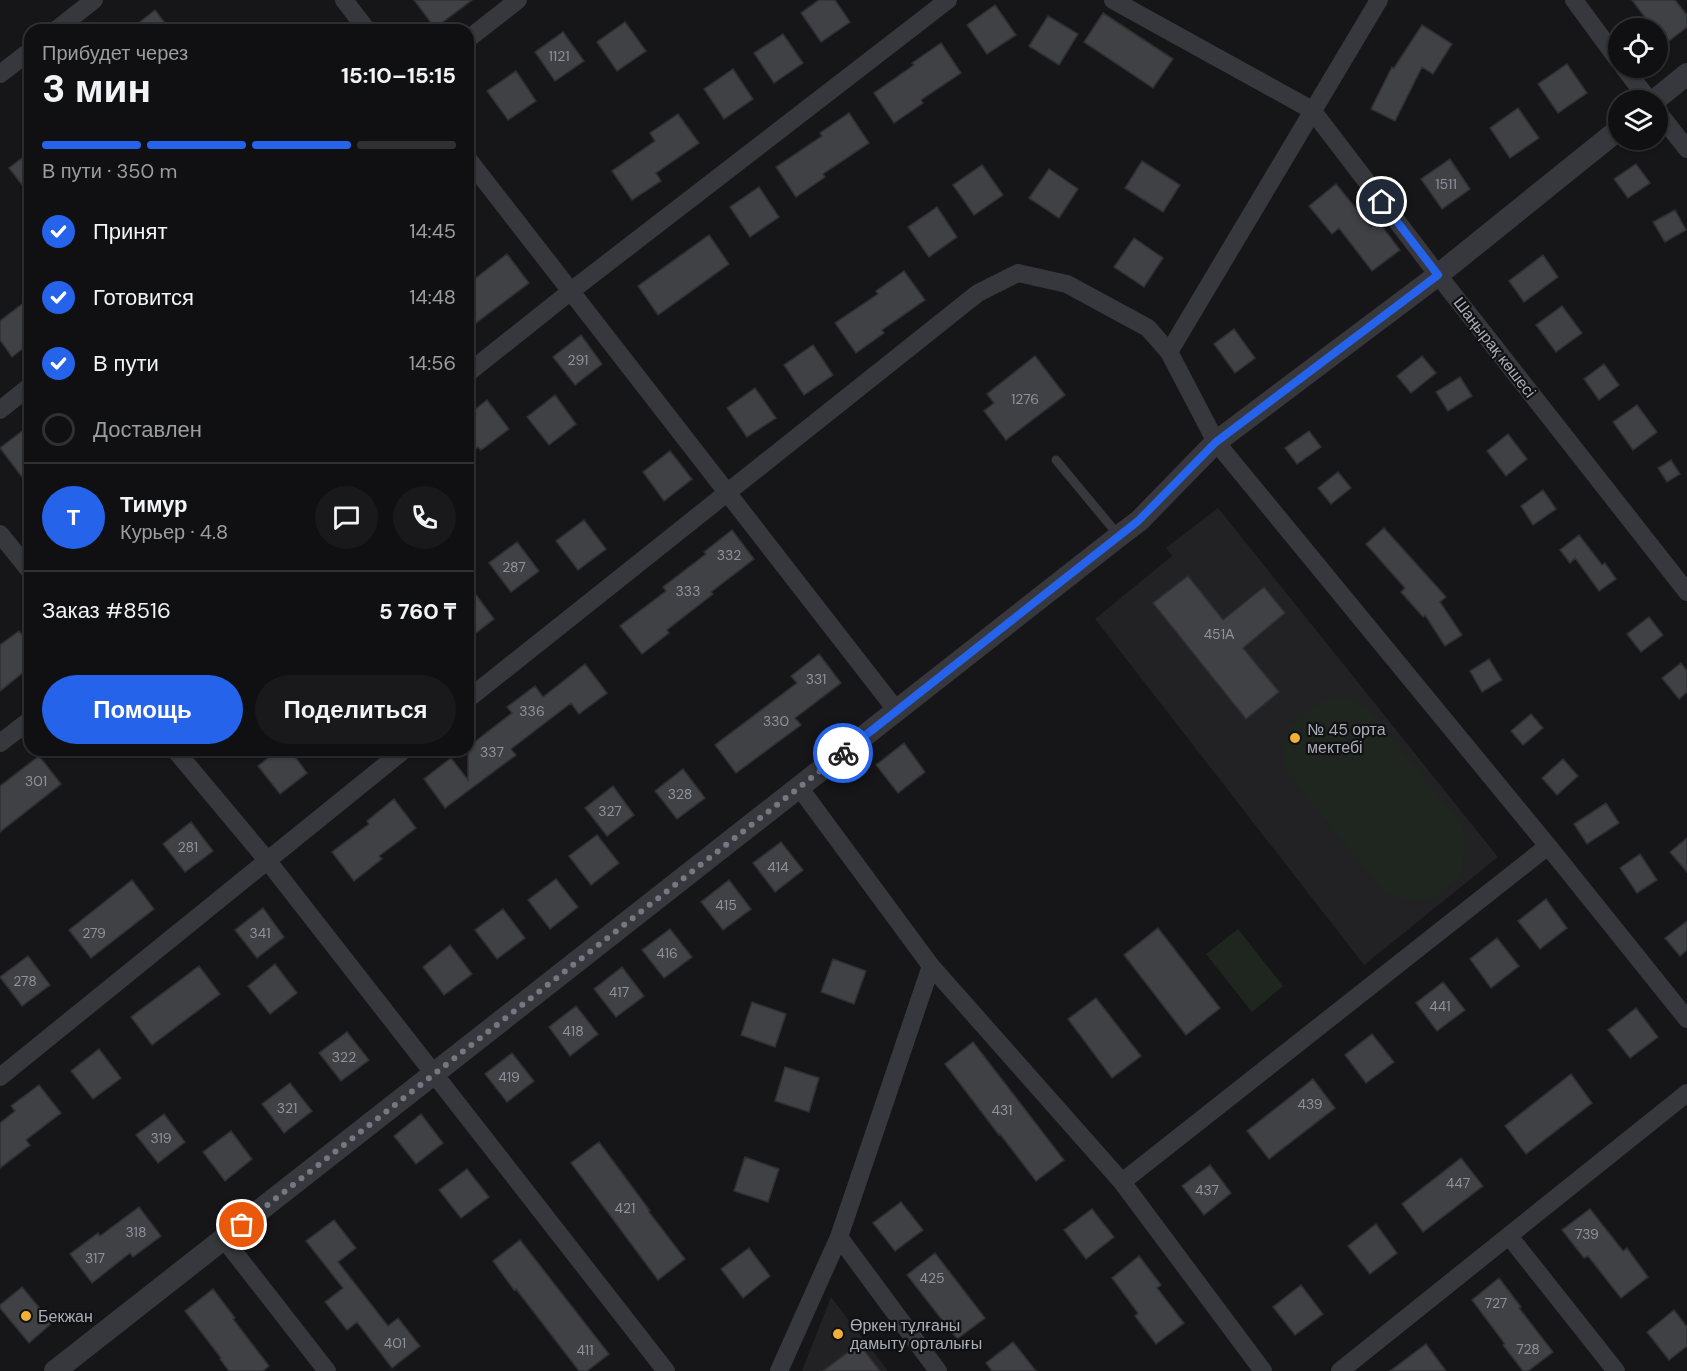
<!DOCTYPE html>
<html lang="ru">
<meta charset="utf-8">
<style>
body{margin:0;font-family:"DM Sans",sans-serif;background:#19191b;color:#f1f3f6;height:100vh;display:flex;flex-direction:column;font-size:22px;white-space:nowrap}
*{box-sizing:border-box;margin:0}
p{font-size:20px;color:#9c9d9f}
.icon{flex:none;width:33px;height:33px;fill:none;stroke:currentColor;stroke-width:2;stroke-linecap:round;stroke-linejoin:round}
.map{position:relative;flex:1;overflow:hidden}
.sheet{position:absolute;left:24px;top:24px;width:450px;height:732px;display:flex;flex-direction:column;background:#101012;border-radius:18px;box-shadow:0 2px 4px #0004,0 0 0 2px #303032}
.sheet>*{flex:none}
.controls{position:absolute;left:1608px;top:18px;display:grid;gap:12px}
.controls a{display:grid;place-items:center;width:60px;height:60px;border-radius:50%;background:#101012;box-shadow:0 2px 4px #0004,0 0 0 2px #303032;font-size:30px}
.pin{position:absolute;display:grid;place-items:center;width:51px;height:51px;color:#fff;margin:-26px;border:3px solid #fff;border-radius:50%;box-shadow:0 2px 6px #0007}
.courier{position:absolute;display:grid;place-items:center;width:60px;height:60px;margin:-30px;border:4px solid #2563eb;border-radius:50%;background:#fff;color:#222;box-shadow:0 2px 8px #0007}
.headline em{font-style:normal;font-weight:700}
.headline div{display:flex;flex-direction:column-reverse}
.headline{display:flex;align-items:center;justify-content:space-between;height:102px;padding:0 18px}
h1{font-size:39px;font-weight:700;line-height:45px}
.bar{display:grid;grid-template-columns:repeat(4,1fr);gap:9px 6px;align-content:center;height:72px;padding:0 18px}
.bar i{height:8px;border-radius:4px;background:#303032}
.bar .selected{background:#2563eb}
.bar p{grid-column:span 4}
.line{display:flex;align-items:center;gap:15px;padding:0 18px;border-top:2px solid #303032}
.line div{flex:1}
.round{display:grid;place-items:center;flex:none;width:63px;height:63px;border-radius:32px;background:#19191b}
ol{padding:0 18px;list-style:none}
li{display:flex;align-items:center;gap:18px;height:66px}
li p{margin-inline-start:auto}
li .icon{padding:6px;border-radius:50%;background:#2563eb;color:#fff;stroke-width:4}
li:last-child{color:#9c9d9f}
li i{width:33px;height:33px;border:3px solid #303032;border-radius:50%}
.action{display:flex;gap:12px;margin-top:auto;padding:12px 18px}
.action a{flex:1;height:69px;border-radius:36px;background:#2563eb;color:#fff;font-size:24px;font-weight:700;line-height:69px;text-align:center}
.action a+a{background:#19191b;color:#f1f3f6}
.map>svg:first-child{display:block}
.built{fill:#222225}
.green{fill:#1e261f}
.building{fill:#404145;stroke:#303034;stroke-width:1.5}
.lines{fill:none;stroke-linecap:round;stroke-linejoin:round}
.service{stroke:#37383d;stroke-width:9}
.minor{stroke:#37383d;stroke-width:18}
.tertiary{stroke:#37383d;stroke-width:22}
.done{stroke:#757880;stroke-width:6;stroke-dasharray:0 10.8}
.route{stroke:#2563eb;stroke-width:8}
.poi-dot{fill:#f2b134;stroke:#111113;stroke-width:2}
.labels{text-anchor:middle;stroke-width:4.5;stroke-linejoin:round;paint-order:stroke}
.number-label{font-size:14px;fill:#8e929b}
.street-label{font-size:16px;fill:#a8adb8;stroke:#111113}
.poi-label{font-size:16px;fill:#a8adb8;stroke:#111113;text-anchor:start}
</style>
<div class="map">
<svg width="1687" height="1371" viewBox="0 0 1687 1371">
<rect width="100%" height="100%" fill="#161618"/>
<path class="built" d="M1218,508l280,349 -134,108 -269,-346 77,-63 -6,-8z
M831,1297l57,74h-86z"/>
<path class="green" d="M1345,697l21,9 96,119 3,22 -4,28 -30,26 -26,-1 -20,-7 -89,-108 -11,-18 -2,-20 9,-23 32,-24z
M1238,929l45,57 -31,26 -46,-58z"/>
<path class="building" d="M414,0h58l-37,28z
M819,0h16l15,22 -29,20 -20,-29z
M1632,0h43l12,15v12l-22,17 -7,-10v-6h-5z
M995,5l21,30 -29,19 -20,-29z
M155,10l15,20h-40z
M1103,13l70,46 -20,29 -69,-46z
M1048,16l30,18 -19,31 -30,-19z
M625,22l21,29 -29,20 -20,-29z
M1422,25l30,19 -19,30 -11,-7 -27,54 -24,-12 21,-42 2,1z
M563,32l21,29 -29,20 -20,-29z
M783,34l20,29 -29,20 -20,-30z
M941,43l20,30 -40,27 2,3 -29,20 -20,-30 40,-28 -2,-2z
M1567,64l20,29 -29,20 -20,-29z
M733,69l20,30 -29,20 -20,-30z
M516,71l20,30 -28,19 -21,-29z
M1518,108l21,30 -29,20 -20,-30z
M849,113l20,30 -46,31 2,3 -29,20 -20,-30 46,-31 -2,-3z
M678,114l21,29 -43,30 5,8 -29,19 -20,-29 43,-30 -5,-8z
M30,152v43l-21,-27z
M1450,159l20,30 -28,20 -21,-30z
M1142,161l38,24 -17,27 -38,-24z
M1636,164l14,19 -22,15 -14,-19z
M982,165l21,30 -29,20 -21,-30z
M1049,169l29,20 -19,29 -30,-20z
M1336,184l35,43 7,-6 22,29 -28,21 -33,-43 -7,6 -23,-28z
M759,187l20,30 -29,20 -20,-30z
M937,207l20,30 -28,20 -21,-30z
M1675,210l11,20 -21,12 -12,-20z
M709,235l20,29 -71,51 -20,-29z
M1134,238l29,20 -19,29 -30,-20z
M507,254l22,29 -61,46v-45z
M1543,255l15,22 -34,25 -15,-21z
M904,271l21,29 -43,30 2,3 -28,20 -21,-30 43,-29 -2,-3z
M30,298v45l-18,14 -12,-17v-19z
M1562,306l20,27 -26,19 -20,-27z
M1234,329l21,29 -20,15 -21,-29z
M581,335l21,29 -27,21 -22,-28z
M813,345l20,30 -29,20 -20,-30z
M1035,356l30,39 -59,45 -22,-29 10,-8 -7,-9z
M1422,356l14,17 -25,20 -14,-17z
M1604,364l15,21 -20,15 -15,-21z
M1460,377l12,19 -24,15 -12,-19z
M755,388l21,30 -29,19 -20,-29z
M555,395l21,29 -27,21 -22,-28z
M487,400l22,29 -28,21 -3,-3 -10,8v-40z
M1637,405l20,27 -24,18 -20,-28z
M30,425v45l-8,7 -22,-29z
M1309,431l12,16 -24,17 -12,-16z
M1508,434l19,25 -21,17 -19,-25z
M670,451l22,28 -28,22 -21,-29z
M1671,460l9,14 -13,8 -9,-14z
M1338,472l13,16 -20,16 -13,-16z
M1543,490l13,19 -23,16 -12,-19z
M584,520l22,29 -28,21 -22,-29z
M1384,528l62,69 -6,5 22,33 -17,11 -20,-31 -2,2 -22,-25 4,-4 -39,-44z
M732,530l22,29 -43,33 2,2 -46,36 2,3 -27,21 -22,-28 46,-35 -3,-4 43,-33 -2,-2z
M1579,535l23,30 3,-2 11,16 -17,12 -24,-33 -5,5 -10,-13z
M517,542l22,29 -28,21 -22,-29z
M1188,576l35,44 41,-33 21,26 -42,35 36,44 -33,27 -93,-116z
M468,584l26,35 -26,20z
M1649,617l14,18 -22,17 -14,-18z
M19,631l11,15v21l-30,24v-46z
M819,654l22,29 -46,35 6,7 -65,48 -21,-28 82,-62 -6,-7z
M1489,659l13,21 -20,12 -12,-21z
M1681,663l6,8v21l-8,7 -17,-21z
M585,664l22,29 -28,21 -8,-11 -60,46 5,6 -71,53 -21,-29 27,-21 17,22v-33l44,-34 -5,-6 28,-21 8,11z
M1531,714l12,14 -20,17 -12,-14z
M904,743l21,29 -27,21 -22,-28z
M278,750h12l17,23 -27,21 -22,-28z
M39,756l22,28 -61,48v-46z
M1563,759l15,17 -21,19 -15,-17z
M683,769l22,29 -28,21 -22,-28z
M613,786l21,29 -27,21 -22,-28z
M394,799l22,29 -37,28 3,3 -28,22 -22,-29 37,-28 -2,-3z
M1606,803l13,20 -32,21 -13,-20z
M191,822l22,29 -28,21 -22,-28z
M597,835l22,28 -28,22 -22,-29z
M1687,838v34l-17,-20z
M781,842l22,28 -28,22 -22,-29z
M1640,854l17,26 -20,13 -17,-25z
M556,879l22,28 -28,22 -22,-29z
M132,880l22,29 -63,49 -22,-28z
M729,880l22,29 -28,21 -22,-28z
M1546,899l21,29 -27,21 -22,-28z
M263,908l21,29 -27,21 -22,-28z
M503,909l22,29 -28,21 -22,-29z
M1687,921v29l-7,6 -15,-18z
M1158,928l62,80 -34,27 -62,-80z
M670,929l22,28 -28,21 -22,-28z
M1497,938l22,28 -28,22 -21,-29z
M450,945l22,29 -28,21 -21,-28z
M28,956l22,29 -28,21 -22,-29z
M833,959l33,12 -12,33 -33,-12z
M275,964l22,29 -27,21 -22,-28z
M199,966l21,28 -68,51 -21,-28z
M622,967l22,29 -28,21 -22,-28z
M1443,982l22,28 -28,21 -21,-28z
M1096,998l45,58 -29,22 -44,-59z
M752,1002l34,12 -11,33 -34,-12z
M576,1006l22,28 -28,22 -21,-29z
M1636,1008l22,29 -28,21 -22,-28z
M347,1032l22,28 -28,21 -22,-28z
M1372,1034l22,28 -28,21 -21,-28z
M973,1042l91,118 -28,21 -36,-47 -1,1 -54,-71z
M99,1049l22,29 -28,21 -22,-28z
M512,1053l22,28 -27,21 -22,-28z
M785,1067l34,11 -10,34 -34,-11z
M1571,1074l21,29 -66,51 -21,-28z
M1313,1079l22,29 -66,51 -22,-28z
M290,1083l22,28 -28,22 -22,-29z
M39,1085l22,28 -35,27 4,5 -30,23v-45l15,-12 -4,-5z
M164,1114l21,28 -27,21 -22,-28z
M421,1114l22,29 -27,21 -22,-28z
M231,1131l21,28 -27,22 -22,-29z
M599,1142l51,69 -1,1 36,47 -27,21 -87,-117z
M745,1157l34,12 -11,33 -34,-11z
M1461,1158l22,28 -60,46 -21,-28z
M1210,1165l21,28 -27,22 -22,-29z
M467,1169l22,28 -28,21 -22,-28z
M901,1202l22,28 -28,21 -22,-28z
M139,1207l22,29 -28,21 -3,-4 -38,30 -22,-29 28,-21 2,3z
M1092,1209l22,28 -28,22 -22,-29z
M1590,1209l33,42 4,-3 21,29 -27,21 -33,-42 -4,2 -22,-28z
M334,1220l22,28 -18,14 50,64 10,-8 22,28 -28,22 -35,-46 -10,8 -22,-28 18,-14 -37,-47z
M1376,1224l21,29 -27,21 -22,-28z
M520,1240l89,114 -22,17h-8l-63,-82 -2,1 -21,-29z
M749,1248l21,28 -27,22 -22,-29z
M935,1253l50,65 -28,21 -50,-64z
M1139,1256l22,29 -4,3 27,35 -28,21 -21,-28 3,-3 -26,-35z
M1499,1278l22,29 -2,1 34,44 -25,19h-5l-20,-26 2,-1 -33,-44z
M1301,1285l22,29 -28,21 -22,-28z
M22,1287l30,36 -23,20 -29,-35v-3z
M213,1289l22,29 -2,1 36,47 -6,5h-34l-9,-12 1,-1 -36,-47z
M1674,1310l13,17v19l-18,14 -22,-28z
M1013,1342l23,29h-44l-6,-8z
M859,1344l21,27h-57z
M1426,1344l20,27h-56z"/>
<g class="lines">
<path class="service" d="M1056,460l63,76"/>
<path class="minor" d="M344,0l23,30
M1113,0l199,110 126,165 249,317
M1574,0l44,60
M56,30l38,-30
M468,39l50,-39
M1624,68l25,32
M0,74l30,-23
M1658,112l29,37
M468,159l429,552
M1169,352l210,-352
M468,373l103,-82 377,-291
M0,410l30,-24
M0,534l30,37
M468,699l510,-406 40,-20 49,11 81,44 21,24 47,90 332,404 139,173
M0,743l30,-23
M175,750l92,110 399,511
M931,966l191,216 141,189
M0,1077l404,-327
M1122,1182l426,-336
M1509,1236l107,135
M839,1237l99,134
M224,1239l103,132
M779,1371l60,-134 92,-271 -132,-179
M1340,1371l347,-278"/>
<path class="tertiary" d="M1655,100l32,-26
M55,1371l1064,-835 20,-15 77,-79 222,-167 180,-145"/>
</g>
<g class="lines">
<path class="done" d="M242,1225l601,-472"/>
<path class="route" d="M843,753l295,-232 78,-79 222,-167 -56,-73"/>
</g>
<g class="poi-dot">
<circle cx="1295" cy="738" r="6"/>
<circle cx="26" cy="1316" r="6"/>
<circle cx="838" cy="1334" r="6"/>
</g>
<g class="labels">
<g class="number-label">
<text x="559" y="61">1121</text>
<text x="1446" y="189">1511</text>
<text x="578" y="365">291</text>
<text x="1025" y="404">1276</text>
<text x="729" y="560">332</text>
<text x="514" y="572">287</text>
<text x="688" y="596">333</text>
<text x="1219" y="639">451А</text>
<text x="816" y="684">331</text>
<text x="532" y="716">336</text>
<text x="776" y="726">330</text>
<text x="492" y="757">337</text>
<text x="36" y="786">301</text>
<text x="680" y="799">328</text>
<text x="610" y="816">327</text>
<text x="188" y="852">281</text>
<text x="778" y="872">414</text>
<text x="726" y="910">415</text>
<text x="94" y="938">279</text>
<text x="260" y="938">341</text>
<text x="667" y="958">416</text>
<text x="25" y="986">278</text>
<text x="619" y="997">417</text>
<text x="1440" y="1011">441</text>
<text x="573" y="1036">418</text>
<text x="344" y="1062">322</text>
<text x="509" y="1082">419</text>
<text x="1310" y="1109">439</text>
<text x="287" y="1113">321</text>
<text x="1002" y="1115">431</text>
<text x="161" y="1143">319</text>
<text x="1458" y="1188">447</text>
<text x="1207" y="1195">437</text>
<text x="625" y="1213">421</text>
<text x="136" y="1237">318</text>
<text x="1587" y="1239">739</text>
<text x="95" y="1263">317</text>
<text x="932" y="1283">425</text>
<text x="1496" y="1308">727</text>
<text x="395" y="1348">401</text>
<text x="1528" y="1354">728</text>
<text x="585" y="1355">411</text>
</g>
<g class="street-label">
<text transform="translate(1495 347) rotate(52)" y="6">Шаңырақ көшесі</text>
</g>
<g class="poi-label">
<text x="1307" y="735">№ 45 орта<tspan x="1307" dy="18">мектебі</tspan></text>
<text x="38" y="1322">Бекжан</text>
<text x="850" y="1331">Өркен тұлғаны<tspan x="850" dy="18">дамыту орталығы</tspan></text>
</g>
</g>
</svg>
<div class="controls">
<a><svg class="icon" aria-label="locate" viewBox="0 0 24 24"><circle cx="12" cy="12" r="6"/><path d="M12 2v4M12 18v4M2 12h4M18 12h4"/></svg></a>
<a><svg class="icon" aria-label="layers" viewBox="0 0 24 24"><path d="M12 4l9 5-9 5-9-5zM3 14l9 5 9-5"/></svg></a>
</div>
<div class="pin" style="left:242px;top:1225px;background:#ea580c"><svg class="icon" aria-label="bag" viewBox="0 0 24 24"><path d="M5 8h14l-1 12H6zM9 8a3 3 0 0 1 6 0"/></svg></div>
<div class="pin" style="left:1382px;top:202px;background:#1f2937"><svg class="icon" aria-label="home" viewBox="0 0 24 24"><path d="M3 11l9-7 9 7M6 9v11h12V9"/></svg></div>
<div class="courier" style="left:843px;top:753px"><svg class="icon" aria-label="bike" viewBox="0 0 24 24"><circle cx="6" cy="16" r="4"/><circle cx="18" cy="16" r="4"/><path d="M6 16l4-8h5l3 8M10 8l3 8H6M13 5h3"/></svg></div>
<section class="sheet">
<div class="headline"><div><h1>3 мин</h1><p>Прибудет через</p></div><em>15:10–15:15</em></div>
<div class="bar"><i class="selected"></i><i class="selected"></i><i class="selected"></i><i></i><p>В пути · 350 m</p></div>
<ol>
<li><svg class="icon" aria-label="check" viewBox="0 0 24 24"><path d="M5 12l5 5 9-10"/></svg>Принят<p>14:45</p></li>
<li><svg class="icon" aria-label="check" viewBox="0 0 24 24"><path d="M5 12l5 5 9-10"/></svg>Готовится<p>14:48</p></li>
<li><svg class="icon" aria-label="check" viewBox="0 0 24 24"><path d="M5 12l5 5 9-10"/></svg>В пути<p>14:56</p></li>
<li><i></i>Доставлен</li>
</ol>
<div class="line" style="height:108px"><b class="round" style="background:#2563eb;color:#fff">Т</b><div><b>Тимур</b><p>Курьер · 4.8</p></div><a class="round"><svg class="icon" aria-label="chat" viewBox="0 0 24 24"><path d="M4 5h16v11H9l-5 4z"/></svg></a><a class="round"><svg class="icon" aria-label="phone" viewBox="0 0 24 24"><path d="M5 4h4l2 5-3 2q2 4 5 5l2-3 5 2v4C11 20 4 13 5 4z"/></svg></a></div>
<div class="line" style="height:78px"><div>Заказ #8516</div><b>5 760 ₸</b></div>
<div class="action"><a>Помощь</a><a>Поделиться</a></div>
</section>
</div>
